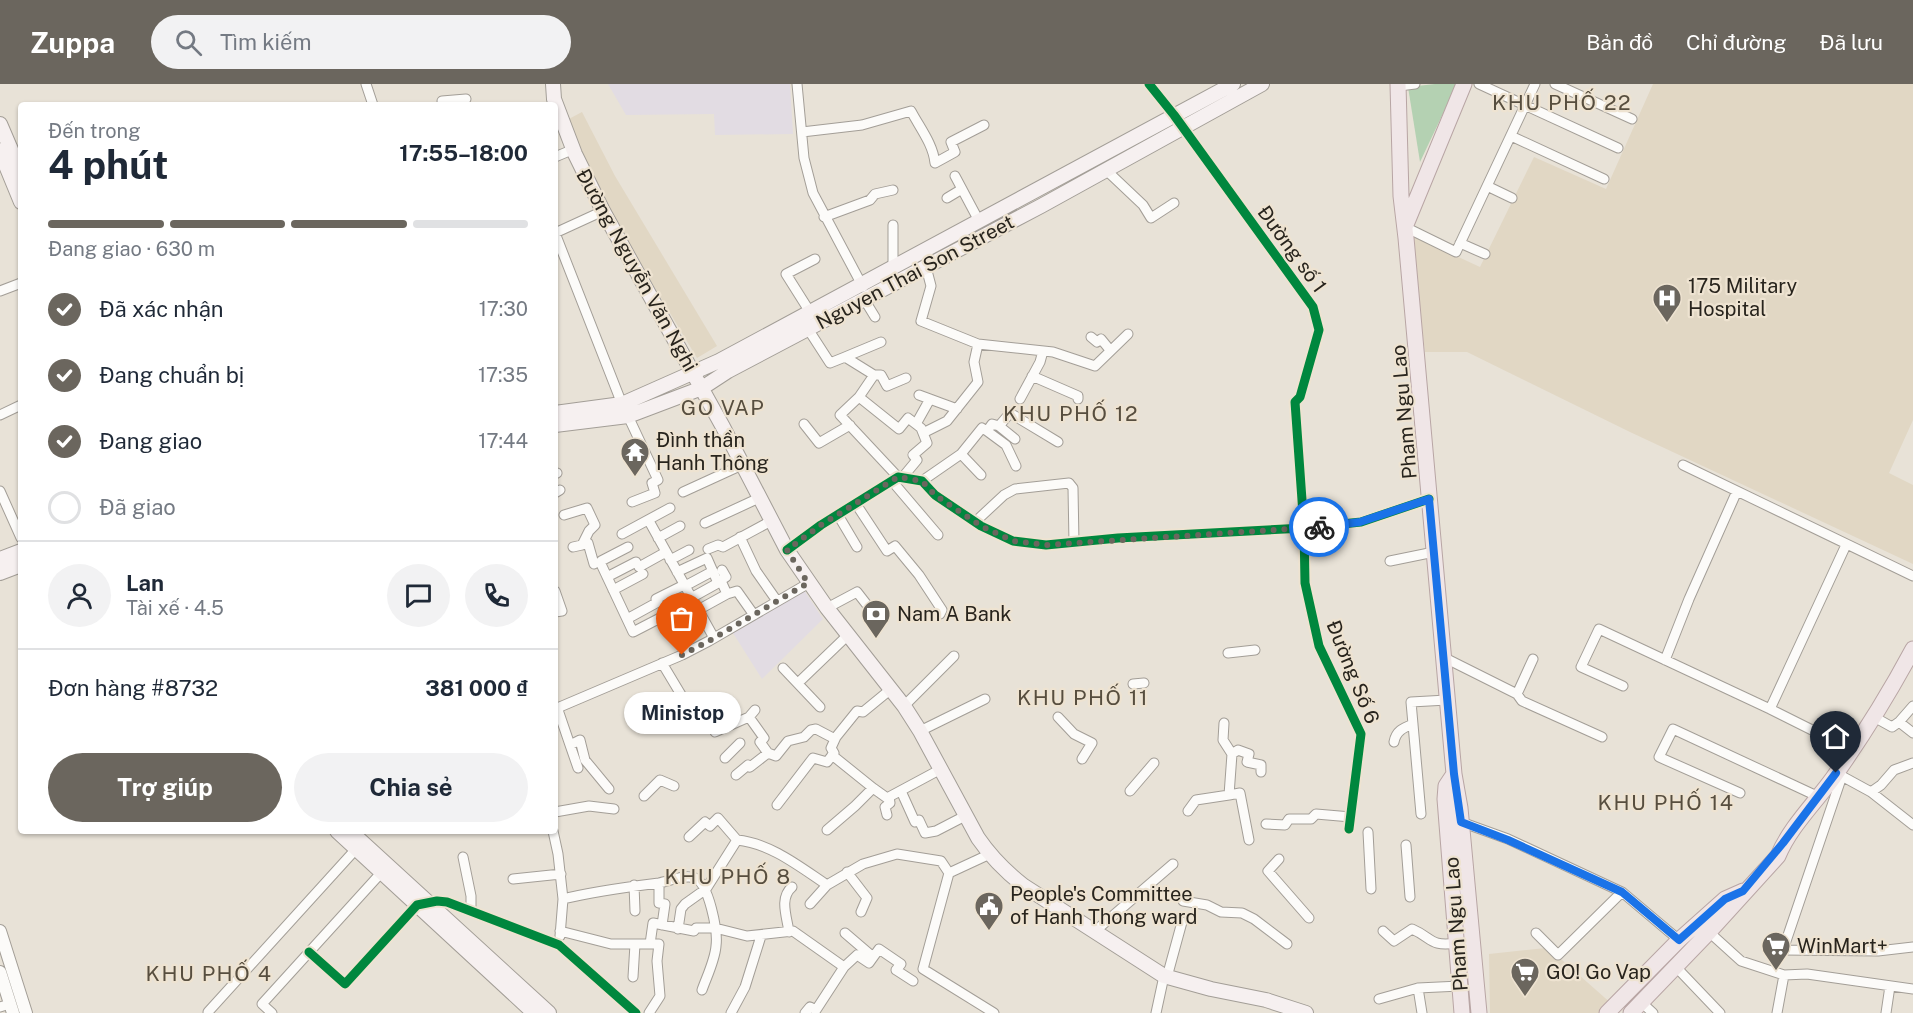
<!DOCTYPE html>
<html lang="vi">
<meta charset="utf-8">
<style>
body{margin:0;font-family:"Public Sans",sans-serif;background:#f2f2f3;color:#1f2937;height:100vh;display:flex;flex-direction:column;font-size:22px;white-space:nowrap}
*{box-sizing:border-box;margin:0}
p{font-size:20px;color:#747a83}
.icon{flex:none;width:33px;height:33px;fill:none;stroke:currentColor;stroke-width:2;stroke-linecap:round;stroke-linejoin:round}
.map{position:relative;flex:1;overflow:hidden}
.sheet{position:absolute;left:18px;top:18px;width:540px;height:732px;display:flex;flex-direction:column;background:#fff;border-radius:6px;box-shadow:0 2px 4px #0004}
.sheet>*{flex:none}
.pin{position:absolute;display:grid;place-items:center;width:51px;height:51px;color:#fff;margin:-62px -26px;border-radius:50% 50% 50% 0;rotate:-45deg;box-shadow:0 0 6px #0007}
.pin .icon{rotate:45deg}
.courier{position:absolute;display:grid;place-items:center;width:60px;height:60px;margin:-30px;border:4px solid #1a73e8;border-radius:50%;background:#fff;color:#222;box-shadow:0 2px 8px #0007}
.bubble{position:absolute;height:42px;border-radius:21px;background:#fff;box-shadow:0 2px 4px #0004;font-size:20px;font-weight:700;line-height:42px;text-align:center}
.head em{font-style:normal;font-weight:700}
.head div{display:flex;flex-direction:column-reverse}
.head{display:flex;align-items:center;justify-content:space-between;height:102px;padding:0 30px}
h1{font-size:39px;font-weight:700;line-height:45px}
.bar{display:grid;grid-template-columns:repeat(4,1fr);gap:9px 6px;align-content:center;height:72px;padding:0 30px}
.bar i{height:8px;border-radius:4px;background:#e0e1e3}
.bar .on{background:#6b665e}
.bar p{grid-column:span 4}
.line{display:flex;align-items:center;gap:15px;padding:0 30px;border-top:2px solid #e0e1e3}
.line div{flex:1}
.round{display:grid;place-items:center;flex:none;width:63px;height:63px;border-radius:32px;background:#f2f2f3}
ol{padding:0 30px;list-style:none}
li{display:flex;align-items:center;gap:18px;height:66px}
li p{margin-inline-start:auto}
li .icon{padding:6px;border-radius:50%;background:#6b665e;color:#fff;stroke-width:4}
li:last-child{color:#747a83}
li i{width:33px;height:33px;border:3px solid #e0e1e3;border-radius:50%}
.cta{display:flex;gap:12px;margin-top:auto;padding:12px 30px}
.cta a{flex:1;height:69px;border-radius:36px;background:#6b665e;color:#fff;font-size:24px;font-weight:700;line-height:69px;text-align:center}
.cta a+a{background:#f2f2f3;color:#1f2937}
header{display:flex;align-items:center;gap:36px;box-sizing:border-box;height:84px;padding:0 30px;background:#6b665e;color:#fff}
header strong{font-size:28px}
nav{display:flex;gap:33px;margin-inline-start:auto;font-size:21px}
.search{width:420px;height:54px;background:#f2f2f3;display:flex;align-items:center;gap:15px;box-sizing:border-box;padding:0 21px;border-radius:33px;color:#747a83;font-size:22px}
.map>svg:first-child{display:block}
.built{fill:#e1d7c4}
.education{fill:#e2dce3}
.green{fill:#b4d1b2}
.lines{fill:none;stroke-linecap:round;stroke-linejoin:round}
.minor-casing{stroke:#a39e97;stroke-width:11}
.tertiary-casing{stroke:#a39e97;stroke-width:14}
.secondary-casing{stroke:#a39e97;stroke-width:16}
.primary-casing{stroke:#b8a5a4;stroke-width:17}
.minor{stroke:#fcfbf9;stroke-width:9}
.tertiary{stroke:#fcfbf9;stroke-width:12}
.secondary{stroke:#f6f0f0;stroke-width:14}
.primary{stroke:#f0e6e7;stroke-width:15}
.cycleway-casing{stroke:#eee3d1;stroke-width:13}
.cycleway{stroke:#00873e;stroke-width:9}
.done{stroke:#6b665e;stroke-width:6;stroke-dasharray:0 10.8}
.route{stroke:#1a73e8;stroke-width:8}
.labels{text-anchor:middle;stroke-width:4.5;stroke-linejoin:round;paint-order:stroke}
.street-label{font-size:20px;fill:#28241d;stroke:#eee3d1}
.poi-label{font-size:20px;fill:#28241d;stroke:#eee3d1;text-anchor:start}
.neighbourhood-label{font-size:21px;letter-spacing:1.5px;fill:#574e3f;stroke:#eee3d1}
</style>
<header>
<strong>Zuppa</strong>
<div class="search"><svg class="icon" aria-label="search" viewBox="0 0 24 24"><circle cx="10" cy="10" r="6"/><path d="M15 15l6 6"/></svg>Tìm kiếm</div>
<nav><a>Bản đồ</a><a>Chỉ đường</a><a>Đã lưu</a></nav>
</header>
<div class="map">
<svg width="1913" height="929" viewBox="0 0 1913 929">
<rect width="100%" height="100%" fill="#e8e2d7"/>
<path class="built" d="M1653,0h260v336l-24,53 24,12v79l-283,-132 -163,-80h-42l-14,-117 69,32 54,-110 72,32z
M582,28l33,64 102,170 -20,12 -102,-170 -28,-68z
M1546,864l7,4 60,53 -8,8h-115l-1,-59z"/>
<path class="education" d="M608,0h182l3,50 -78,1 -1,-21 -88,1z
M804,506l19,29 -61,60 -29,-46z"/>
<path class="green" d="M1435,0h22l-37,78 -12,-75z"/>
<g class="lines">
<g class="minor-casing">
<path id="minor" d="M366,0l7,21
M797,0l7,74 9,35 50,94
M1149,0l25,31 139,192 6,23 -19,67 -5,5 9,126 1,55 14,63 42,88 -12,95
M1479,0l139,64
M1555,0l77,35
M1399,2l16,-2
M442,17l24,-2
M802,48l60,-7 49,-14c9,17 22,33 24,52l20,-11 -4,-10 33,-17
M1511,52l93,43
M555,73l19,-8
M1106,86l37,35 8,13 23,-15
M955,92l24,45
M1487,102l25,12
M947,114l15,-9
M603,127l-48,22 67,171
M824,133l46,-17 5,-6 18,-4
M893,141v41
M1405,143l51,25 79,-168
M1460,159l25,11
M926,183l5,19 -10,35 57,23 75,8 42,14 33,-32
M0,207l21,-8
M864,215l11,18
M810,228l-24,-38 29,-15
M808,245l22,34 15,-6 29,18 -15,22 -19,18 58,62
M1091,253l6,5 4,-3 9,11
M845,273l36,-15
M874,291h7l6,11 19,-8
M1032,292l46,20v3
M919,311l38,14
M859,313l40,32 9,-11 13,10 2,5
M1020,315l20,-37 3,-11
M0,331l21,-10
M628,332l30,64 -6,3 3,10 -23,9
M804,340l15,19 31,-18
M916,340l14,-25
M999,342l16,13
M987,347l19,14 10,21
M961,370l20,21
M1683,381l230,111
M555,390l2,-1
M902,394l15,-18 -4,-5 14,-12 -4,-10 24,-12 31,-39 -4,-20 4,-18
M892,397l46,54
M922,397l39,-27 21,-26 5,3 5,-7 7,2 11,-13 48,29
M0,407l21,47
M683,408l59,-27
M555,409l5,-3
M856,420l31,47 8,-5 24,29 23,35 -2,4
M564,431l23,-7 8,17 -6,6 -7,14 -9,2
M838,431l19,32
M649,437l65,117
M975,438l29,-27 11,-6 54,-6 4,5 1,55
M705,439l54,-25
M622,450l48,-26
M740,453l16,34 21,30
M658,454l22,-12
M582,461l6,-2 6,21
M628,463l-27,14v3l32,68 31,-16
M708,465l10,-4 5,2 48,-26
M787,466l34,-25 77,-48 24,4 13,14 46,31 32,15 33,4 72,-7 186,-10 57,-6 68,-23
M670,476l19,-10
M1390,477l44,-9
M639,483l27,-15
M677,488l30,-14 11,25h4l5,11 10,-3 17,24
M607,493l29,-15
M718,498l8,-5 -4,-7
M685,502l28,-15
M613,506l30,-16
M555,507l7,20 -7,1
M691,514l27,-15
M656,515l28,-14
M827,524l30,-16 14,18
M698,526l29,-16
M627,535l31,-17
M1228,569l27,-3
M1443,573l74,37 5,7 80,36
M1665,576l24,-61 48,-108
M662,579l27,45
M783,584l37,39
M798,599l50,-48
M1133,600l11,-1
M1623,602l-42,-19 18,-38 171,80 82,41
M1517,610l16,-35
M904,622l50,-50
M557,623l13,38 10,-5 5,20 24,29
M555,625l127,-54 27,-14 100,-58
M1770,625l76,-164
M755,626l-6,7 15,21 -4,4 8,11
M1058,633l16,17 18,9 -10,16
M1874,633l18,10 7,-5 14,11
M1899,638l14,-16
M920,647l65,-32
M715,648l34,-15
M1394,658c2,-11 9,-14 19,-18
M570,661l8,23
M1232,670l6,-4 11,4 -2,8 14,3v7
M832,671l41,33
M725,674l15,-15
M1838,690l33,18 42,33
M736,691l12,-10 2,2 18,-14 8,3 12,-15 16,-4 7,-7 5,-1 19,10
M1842,692l-59,174 95,1 35,-4
M901,707l14,31 4,-2 6,13 11,-2 29,-15
M1130,707l24,-28
M1871,708l10,-7 13,-15 19,-7
M1740,709l-81,-36 14,-28 146,68
M1229,711l11,-2 9,47
M644,712l16,-16 14,6
M777,721l36,-47 14,4 7,-9 -3,-5 5,-11 21,-26 6,1 28,-23
M1188,727l8,-11 33,-5 3,-41 -9,-14 1,-17
M555,728l34,-6 25,3
M1421,730l-10,-112 36,-2
M887,731l-2,-8 5,-4 -1,-6
M1461,738l47,17 114,53 57,48
M1266,740l19,1 4,-6h22l5,-5 35,3
M827,746l28,-24 18,-18 14,10 54,-29
M553,747l5,23 5,45 -3,37
M1368,748l3,57
M737,756c33,3 63,27 90,45l36,-21 34,-10 44,7 8,12
M1406,761l4,52
M990,770l-41,19 -26,96 71,44
M463,773l8,39v15
M1279,775l-11,12 41,47
M847,788l20,26 -6,14
M513,795l48,-5
M659,799v20l6,1 -3,21
M634,801l1,26
M563,815c32,-8 64,-12 96,-16 11,-2 25,-9 36,-5 14,6 23,53 21,68 -1,14 -9,30 -14,44
M1183,817l24,4 14,7 21,1 12,6 33,25
M810,820l17,-19
M678,845l3,-20 4,-5 21,-15 31,-49 -19,-22 -8,8 -5,-4 -16,15
M560,847l51,13h48l-2,17 3,35 -11,17
M1383,847l11,10 18,-12c21,9 17,18 45,14
M789,848c-2,-15 -10,-34 3,-45
M1094,848l79,-68
M1709,848l32,29 43,14 23,-1 106,15
M845,849l28,24
M1536,849l22,22 64,-63
M650,860l3,-21 41,8 2,-3h19l32,8 46,-5 51,36 13,-12 12,8 10,-14 22,15 -5,6 17,11
M309,868l36,32 72,-79 20,-4 10,1 112,43 77,68
M1676,883l44,46
M633,893l2,-33
M1167,893l15,-55
M1418,904l4,25
M1379,915l39,-11 42,-2
M1641,918l12,11
M0,923l10,-3
M208,928l148,-163
M272,929l-10,-9 119,-131
M731,929l14,-26 16,-51
M805,929l5,-6 6,3 28,-43
M1156,929l8,-37
M1777,929l7,-38
M1886,929l4,-27"/>
</g>
<g class="tertiary-casing">
<path id="tertiary" d="M0,847l26,82
M0,888l13,41"/>
</g>
<g class="secondary-casing">
<path id="secondary" d="M553,0l1,15 21,55 28,57 120,216 64,123 40,58 77,98 16,25 58,107c13,19 28,34 46,48l140,90 47,13 55,11 40,13
M0,40l21,49
M10,63l-10,4 21,51
M555,329l67,-9 97,-43 514,-277
M555,341l73,-9 74,-28 26,-17 313,-165 221,-122
M0,475l21,-8
M0,489l21,-8
M337,747l197,182
M350,747l199,182"/>
</g>
<g class="primary-casing">
<path id="primary" d="M1398,0l3,112 5,42 48,536 6,34 19,205
M1405,143l59,-143
M1454,690l-8,12 -1,13 17,214
M1607,929l72,-73 46,-41 18,-8
M1631,929l78,-81 69,-76c12,-29 37,-53 55,-78 29,-41 56,-84 80,-129"/>
</g>
<use href="#minor" class="minor"/>
<use href="#tertiary" class="tertiary"/>
<use href="#secondary" class="secondary"/>
<use href="#primary" class="primary"/>
<g class="cycleway-casing">
<path id="cycleway" d="M1149,0l25,31 139,192 6,23 -19,67 -5,5 9,126 1,55 14,63 42,88 -12,95
M787,466l34,-25 77,-48 24,4 13,14 46,31 32,15 33,4 72,-7 186,-10 57,-6 68,-23
M309,868l36,32 72,-79 20,-4 10,1 112,43 77,68"/>
</g>
<use href="#cycleway" class="cycleway"/>
</g>
<g class="lines">
<path class="done" d="M682,571l27,-14 99,-58 -21,-33 34,-25 77,-48 24,4 13,14 46,31 32,15 33,4 273,-18"/>
<path class="route" d="M1319,443l41,-5 69,-23 25,275 7,48 47,18 114,52 57,48 46,-41 18,-8 40,-48 53,-70"/>
</g>
<defs>
<g id="hospital-pin" transform="scale(1.5)"><path d="M0 17L-7.5 6A9.5 9.5 0 1 1 7.5 6Z" fill="#6b665e" stroke="#eee3d1"/><path d="M-5-5h3v3.5h4V-5h3V5h-3V1.5h-4V5h-3Z" fill="#fff"/></g>
<g id="temple-pin" transform="scale(1.5)"><path d="M0 17L-7.5 6A9.5 9.5 0 1 1 7.5 6Z" fill="#6b665e" stroke="#eee3d1"/><path d="M0-6L5-2H3V0L6.5 2.5H4V6H1.5V3h-3V6H-4V2.5H-6.5L-3 0V-2H-5Z" fill="#fff"/></g>
<g id="bank-pin" transform="scale(1.5)"><path d="M0 17L-7.5 6A9.5 9.5 0 1 1 7.5 6Z" fill="#6b665e" stroke="#eee3d1"/><path d="M-6-4H6V4H-6ZM0-2.3a2.3 2.3 0 1 0 0 4.6a2.3 2.3 0 1 0 0-4.6Z" fill="#fff"/></g>
<g id="civic-pin" transform="scale(1.5)"><path d="M0 17L-7.5 6A9.5 9.5 0 1 1 7.5 6Z" fill="#6b665e" stroke="#eee3d1"/><path d="M-.6-6.5H3V-4.5H.6V-3L4-1V1h2V6H-6V1h2V-1L-.6-3ZM-1.2 2.5V6h2.4V2.5Z" fill="#fff"/></g>
<g id="supermarket-pin" transform="scale(1.5)"><path d="M0 17L-7.5 6A9.5 9.5 0 1 1 7.5 6Z" fill="#6b665e" stroke="#eee3d1"/><path d="M-6-5.5h2.5l.6 2H6L4.5 2H-2.5L-4.4-4H-6ZM-1.5 3.2a1.3 1.3 0 1 0 .1 0ZM3 3.2a1.3 1.3 0 1 0 .1 0Z" fill="#fff"/></g>
</defs>
<g fill-rule="evenodd">
<use href="#hospital-pin" x="1667" y="214"/>
<use href="#temple-pin" x="635" y="368"/>
<use href="#bank-pin" x="876" y="530"/>
<use href="#civic-pin" x="989" y="822"/>
<use href="#supermarket-pin" x="1776" y="862"/>
<use href="#supermarket-pin" x="1525" y="888"/>
</g>
<g class="labels">
<g class="street-label">
<text transform="translate(1292 165) rotate(54)" y="7">Đường số 1</text>
<text transform="translate(637 186) rotate(61)" y="7">Đường Nguyễn Văn Nghi</text>
<text transform="translate(915 188) rotate(-28)" y="7">Nguyen Thai Son Street</text>
<text transform="translate(1404 328) rotate(-95)" y="7">Pham Ngu Lao</text>
<text transform="translate(1353 588) rotate(68)" y="7">Đường Số 6</text>
<text transform="translate(1456 840) rotate(-94)" y="7">Pham Ngu Lao</text>
</g>
<g class="poi-label">
<text x="1688" y="209">175 Military<tspan x="1688" dy="23">Hospital</tspan></text>
<text x="656" y="363">Đình thần<tspan x="656" dy="23">Hanh Thông</tspan></text>
<text x="897" y="537">Nam A Bank</text>
<text x="1010" y="817">People's Committee<tspan x="1010" dy="23">of Hanh Thong ward</tspan></text>
<text x="1797" y="869">WinMart+</text>
<text x="1546" y="895">GO! Go Vap</text>
</g>
<g class="neighbourhood-label">
<text x="1562" y="26">KHU PHỐ 22</text>
<text x="723" y="331">GO VAP</text>
<text x="1071" y="337">KHU PHỐ 12</text>
<text x="1083" y="621">KHU PHỐ 11</text>
<text x="1666" y="726">KHU PHỐ 14</text>
<text x="728" y="800">KHU PHỐ 8</text>
<text x="209" y="897">KHU PHỐ 4</text>
</g>
</g>
</svg>
<div class="pin" style="left:682px;top:571px;background:#ea580c"><svg class="icon" aria-label="bag" viewBox="0 0 24 24"><path d="M5 8h14l-1 12H6zM9 8a3 3 0 0 1 6 0"/></svg></div>
<div class="pin" style="left:1836px;top:689px;background:#1f2937"><svg class="icon" aria-label="home" viewBox="0 0 24 24"><path d="M3 11l9-7 9 7M6 9v11h12V9"/></svg></div>
<div class="courier" style="left:1319px;top:443px"><svg class="icon" aria-label="bike" viewBox="0 0 24 24"><circle cx="6" cy="16" r="4"/><circle cx="18" cy="16" r="4"/><path d="M6 16l4-8h5l3 8M10 8l3 8H6M13 5h3"/></svg></div>
<div class="bubble" style="left:624px;top:608px;width:117px">Ministop</div>
<section class="sheet">
<div class="head"><div><h1>4 phút</h1><p>Đến trong</p></div><em>17:55–18:00</em></div>
<div class="bar"><i class="on"></i><i class="on"></i><i class="on"></i><i></i><p>Đang giao · 630 m</p></div>
<ol>
<li><svg class="icon" aria-label="check" viewBox="0 0 24 24"><path d="M5 12l5 5 9-10"/></svg>Đã xác nhận<p>17:30</p></li>
<li><svg class="icon" aria-label="check" viewBox="0 0 24 24"><path d="M5 12l5 5 9-10"/></svg>Đang chuẩn bị<p>17:35</p></li>
<li><svg class="icon" aria-label="check" viewBox="0 0 24 24"><path d="M5 12l5 5 9-10"/></svg>Đang giao<p>17:44</p></li>
<li><i></i>Đã giao</li>
</ol>
<div class="line" style="height:108px"><a class="round"><svg class="icon" aria-label="person" viewBox="0 0 24 24"><circle cx="12" cy="8" r="4"/><path d="M4 21q1-7 8-7t8 7"/></svg></a><div><b>Lan</b><p>Tài xế · 4.5</p></div><a class="round"><svg class="icon" aria-label="chat" viewBox="0 0 24 24"><path d="M4 5h16v11H9l-5 4z"/></svg></a><a class="round"><svg class="icon" aria-label="phone" viewBox="0 0 24 24"><path d="M5 4h4l2 5-3 2q2 4 5 5l2-3 5 2v4C11 20 4 13 5 4z"/></svg></a></div>
<div class="line" style="height:78px"><div>Đơn hàng #8732</div><b>381 000 ₫</b></div>
<div class="cta"><a>Trợ giúp</a><a>Chia sẻ</a></div>
</section>
</div>
